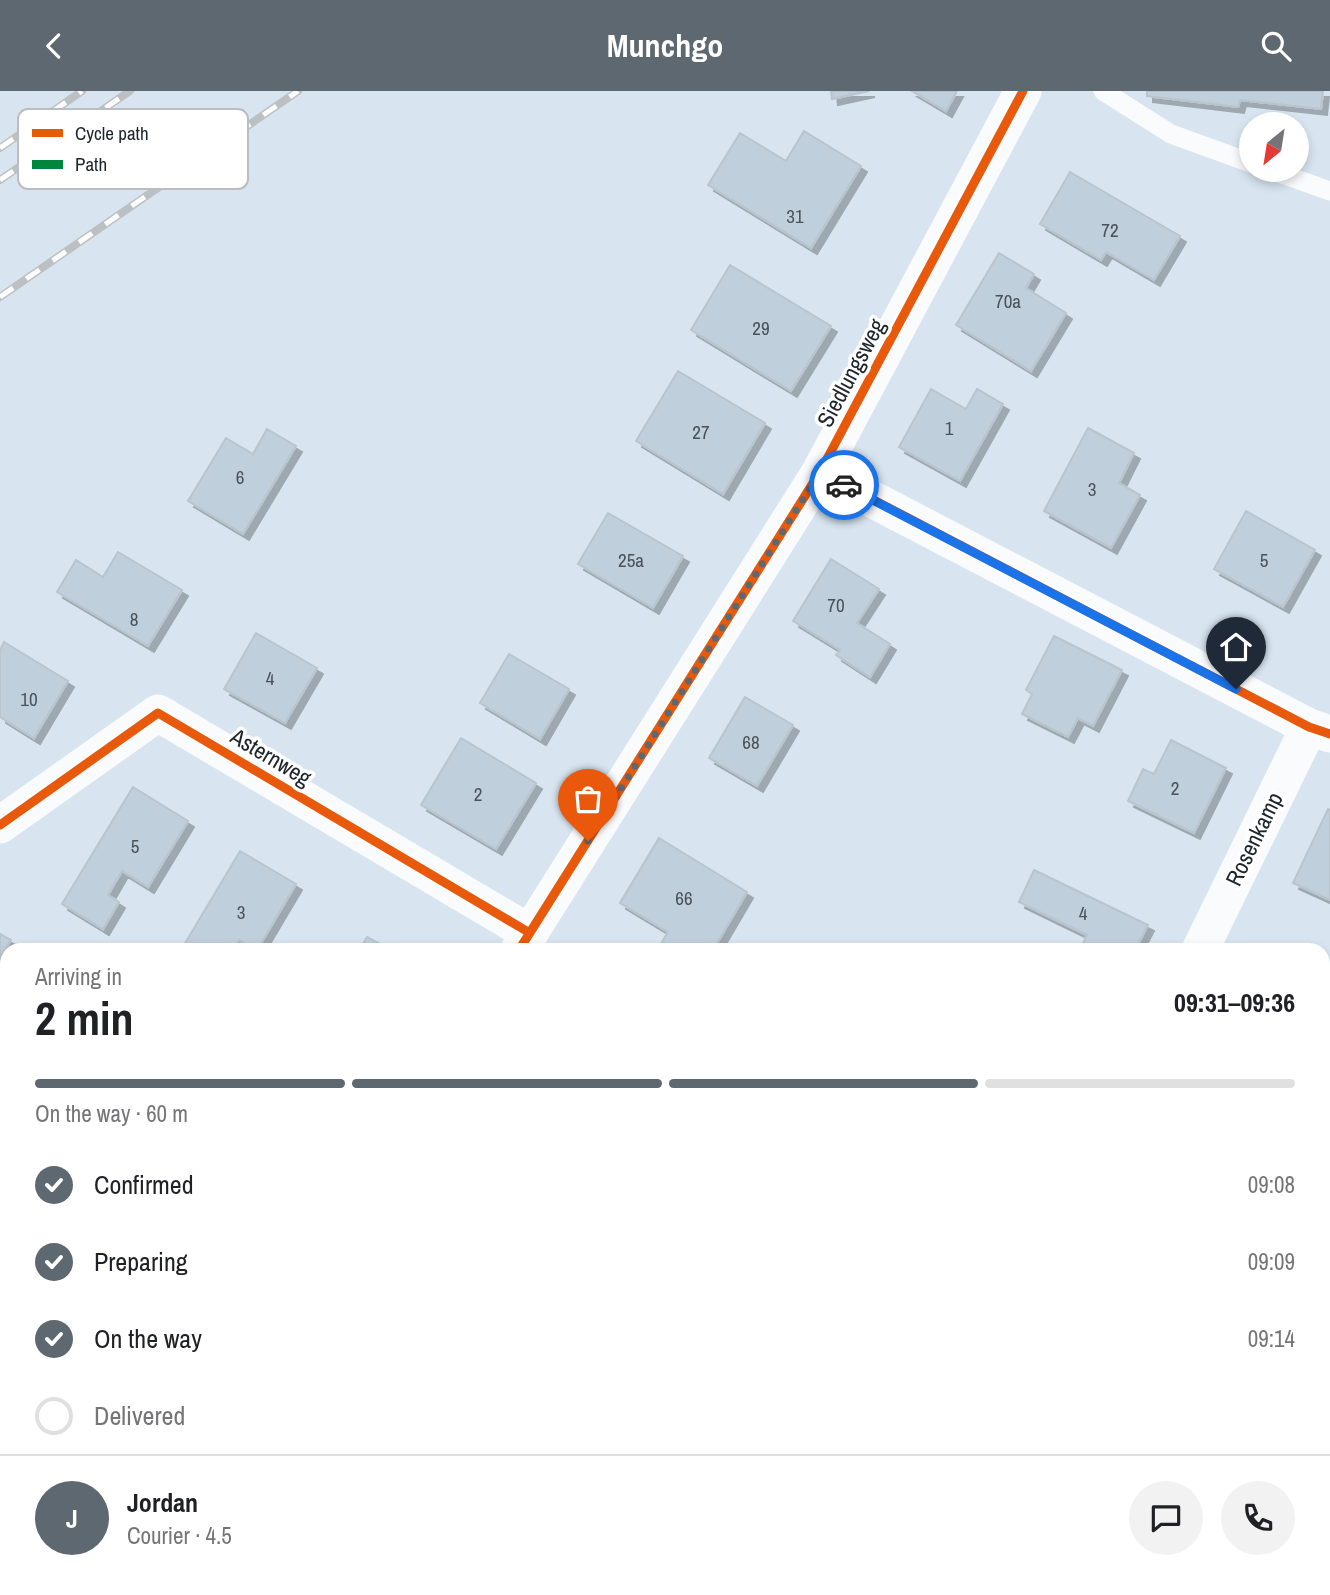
<!DOCTYPE html>
<meta charset="utf-8">
<style>
body{margin:0;font-family:"Archivo Narrow",sans-serif;background:#f2f2f2;color:#202124;height:100vh;display:flex;flex-direction:column;font-size:26px;white-space:nowrap}
*{box-sizing:border-box;margin:0}
p{font-size:23px;color:#757577}
.icon{flex:none;width:38px;height:38px;fill:none;stroke:currentColor;stroke-width:2;stroke-linecap:round;stroke-linejoin:round}
.map{position:relative;flex:1;overflow:hidden}
.side{position:absolute;left:0px;top:852px;width:1330px;height:653px;display:flex;flex-direction:column;background:#fff;border-radius:21px 21px 0 0;box-shadow:0 4px 10px #0003}
.side>*{flex:none}
.needle{width:46px;rotate:210deg}
.controls{position:absolute;left:1239px;top:21px;display:grid;gap:14px}
.controls a{display:grid;place-items:center;width:70px;height:70px;border-radius:50%;background:#fff;box-shadow:0 4px 10px #0003;font-size:35px}
.pin{position:absolute;display:grid;place-items:center;width:60px;height:60px;color:#fff;margin:-72px -30px;border-radius:50% 50% 50% 0;rotate:-45deg;box-shadow:0 0 7px #0007}
.pin .icon{rotate:45deg}
.courier{position:absolute;display:grid;place-items:center;width:70px;height:70px;margin:-35px;border:5px solid #1a73e8;border-radius:50%;background:#fff;color:#222;box-shadow:0 2px 9px #0007}
.summary em{font-style:normal;font-weight:800}
.summary div{display:flex;flex-direction:column-reverse}
.summary{display:flex;align-items:center;justify-content:space-between;height:119px;padding:0 35px}
h1{font-size:46px;font-weight:800;line-height:52px}
.bar{display:grid;grid-template-columns:repeat(4,1fr);gap:10px 7px;align-content:center;height:84px;padding:0 35px}
.bar i{height:9px;border-radius:5px;background:#e0e0e0}
.bar .current{background:#5e6871}
.bar p{grid-column:span 4}
.line{display:flex;align-items:center;gap:18px;padding:0 35px;border-top:2px solid #e0e0e0}
.line div{flex:1}
.round{display:grid;place-items:center;flex:none;width:74px;height:74px;border-radius:37px;background:#f2f2f2}
ol{padding:0 35px;list-style:none}
li{display:flex;align-items:center;gap:21px;height:77px}
li p{margin-inline-start:auto}
li .icon{padding:7px;border-radius:50%;background:#5e6871;color:#fff;stroke-width:4}
li:last-child{color:#757577}
li i{width:38px;height:38px;border:4px solid #e0e0e0;border-radius:50%}
header{display:flex;justify-content:space-between;align-items:center;height:91px;padding:0 35px;background:#5e6871;color:#fff;font-size:32px;font-weight:800}
.map>svg:first-child{display:block}
.building{fill:#c0cfdc;stroke:#bac4cd;stroke-width:2;filter:url(#shadow)}
.lines{fill:none;stroke-linecap:round;stroke-linejoin:round}
.lane{stroke:#f9fbfd;stroke-width:19}
.street{stroke:#f9fbfd;stroke-width:37}
.rail-casing{stroke:#bcc0c2;stroke-width:8}
.rail{stroke:#fff;stroke-width:5;stroke-dasharray:16;stroke-linecap:butt}
.quiet{stroke:#00873e;stroke-width:7;stroke-dasharray:14 7;stroke-linecap:butt}
.cycleway-casing{stroke:#fff;stroke-width:13}
.cycleway{stroke:#e8590c;stroke-width:9}
.done{stroke:#5e6871;stroke-width:7;stroke-dasharray:0 12.6}
.route{stroke:#1a73e8;stroke-width:9}
.labels{text-anchor:middle;stroke-width:7;stroke-linejoin:round;paint-order:stroke}
.number-label{font-size:19px;fill:#48525b}
.street-label{font-size:23px;fill:#1c252c;stroke:#fff}
.key{fill:#fff;stroke:#bbbec0;stroke-width:2}
.key-label{font-size:19px;fill:#1c252c}
</style>
<header><svg class="icon" aria-label="back" viewBox="0 0 24 24"><path d="M15 5l-7 7 7 7"/></svg>Munchgo<svg class="icon" aria-label="search" viewBox="0 0 24 24"><circle cx="10" cy="10" r="6"/><path d="M15 15l6 6"/></svg></header>
<div class="map">
<svg width="1330" height="1504" viewBox="0 0 1330 1504">
<defs>
<filter id="shadow"><feDropShadow dx="6" dy="6" stdDeviation="0" flood-color="#0004"/></filter>
</defs>
<rect width="100%" height="100%" fill="#d8e5f0"/>
<path class="building" d="M831,0h38l-37,8z
M912,0h45l-11,20z
M1147,0h176l-2,18 -81,-9 -2,7 -91,-11z
M804,40l57,35 -50,82 -103,-63 32,-52 46,28z
M1070,81l110,64 -26,44 -48,-28 -5,8 -61,-36z
M999,162l35,21 -8,14 40,25 -35,58 -75,-46z
M730,174l101,61 -40,65 -100,-61z
M678,280l87,52 -42,71 -87,-53z
M931,298l35,20 11,-20 26,15 -43,77 -61,-34z
M1088,337l46,25 -15,30 21,12 -29,53 -67,-37z
M267,338l29,17 -53,88 -55,-33 38,-63 27,16z
M1246,420l69,39 -32,57 -69,-38z
M608,422l75,43 -30,52 -75,-44z
M118,461l64,38 -34,56 -91,-54 19,-32 27,17z
M831,468l48,30 -22,34 33,21 -20,33 -34,-22 4,-5 -47,-29z
M256,542l61,35 -32,55 -61,-34z
M1054,545l68,34 -29,56 -15,-8 -10,19 -46,-23 10,-20 -6,-4z
M4,551l64,39 -34,57 -34,-21v-67z
M509,563l60,35 -29,50 -60,-36z
M745,606l48,28 -36,61 -48,-28z
M461,647l75,45 -40,66 -75,-44z
M1171,649l55,28 -32,65 -66,-32 15,-32 11,5z
M133,696l55,34 -40,66 -26,-16 -14,24 11,7 -16,27 -41,-25z
M1328,718l2,1v90l-37,-17z
M659,747l88,54 -34,58h-56l11,-18 -48,-29z
M240,760l56,33 -39,66 -18,-10 -6,10h-52z
M1034,779l114,55 -13,25h-55l7,-15 -68,-33z
M0,843l11,6 -11,19z
M367,846l24,13h-32z
M1323,926l7,4v49l-7,13z
M7,1145v132l-7,2v-133z
M7,1436v62h24l3,6h-34v-65z
M31,1498h34l2,6h-33z
M65,1498h34l3,6h-35z
M308,1498h40l-10,6h-26z
M710,1498h27l-6,6h-15z
M900,1498h68l-5,6h-68z
M1049,1498h26l-4,6h-14z"/>
<g class="lines">
<path class="lane" d="M1103,0l68,43 80,29
M1271,79l59,21"/>
<path class="street" d="M820,381l489,255 21,7
M0,734l158,-112 372,220
M519,859l301,-478 203,-381
M1200,859l109,-223
M0,1347l7,-2
M203,1498l2,6
M817,1504l5,-6"/>
<g class="rail-casing">
<path id="rail" d="M0,57l82,-57
M0,89l130,-89
M0,206l298,-206"/>
</g>
<use href="#rail" class="rail"/>
<path class="quiet" d="M1294,1498l21,6"/>
<g class="cycleway-casing">
<path id="cycleway" d="M820,381l489,255 21,7
M0,734l158,-112 372,220
M519,859l301,-478 203,-381"/>
</g>
<use href="#cycleway" class="cycleway"/>
</g>
<g class="lines">
<path class="done" d="M588,750l232,-369 24,13"/>
<path class="route" d="M844,394l392,204"/>
</g>
<g class="labels">
<g class="number-label">
<text x="795" y="132">31</text>
<text x="1110" y="146">72</text>
<text x="1008" y="217">70a</text>
<text x="761" y="244">29</text>
<text x="949" y="344">1</text>
<text x="701" y="348">27</text>
<text x="240" y="393">6</text>
<text x="1092" y="405">3</text>
<text x="631" y="476">25a</text>
<text x="1264" y="476">5</text>
<text x="836" y="521">70</text>
<text x="134" y="535">8</text>
<text x="270" y="594">4</text>
<text x="29" y="615">10</text>
<text x="751" y="658">68</text>
<text x="1175" y="704">2</text>
<text x="478" y="710">2</text>
<text x="135" y="762">5</text>
<text x="684" y="814">66</text>
<text x="241" y="828">3</text>
<text x="1083" y="829">4</text>
</g>
<g class="street-label">
<text transform="translate(851 282) rotate(-62)" y="8">Siedlungsweg</text>
<text transform="translate(271 666) rotate(31)" y="8">Asternweg</text>
<text transform="translate(1254 748) rotate(-64)" y="8">Rosenkamp</text>
</g>
</g>
<rect x="18" y="18" width="230" height="80" rx="10" class="key"/>
<rect x="32" y="38" width="31" height="8" fill="#e8590c"/>
<rect x="32" y="69" width="31" height="9" fill="#00873e"/>
<g class="key-label">
<text x="75" y="49">Cycle path</text>
<text x="75" y="80">Path</text>
</g>
</svg>
<div class="controls">
<a><svg class="needle" viewBox="-14 -14 28 28"><path d="M0-13l5 13h-10z" fill="#e53935"/><path d="M0 13l5-13h-10z" fill="#757577"/></svg></a>
</div>
<div class="pin" style="left:588px;top:750px;background:#ea580c"><svg class="icon" aria-label="bag" viewBox="0 0 24 24"><path d="M5 8h14l-1 12H6zM9 8a3 3 0 0 1 6 0"/></svg></div>
<div class="pin" style="left:1236px;top:598px;background:#1f2937"><svg class="icon" aria-label="home" viewBox="0 0 24 24"><path d="M3 11l9-7 9 7M6 9v11h12V9"/></svg></div>
<div class="courier" style="left:844px;top:394px"><svg class="icon" aria-label="car" viewBox="0 0 24 24"><path d="M5 17H2v-5l4-1 3-4h7l3 4 3 1v5h-3M9 17h6M6 11h13"/><circle cx="7" cy="17" r="2"/><circle cx="17" cy="17" r="2"/></svg></div>
<section class="side">
<div class="summary"><div><h1>2 min</h1><p>Arriving in</p></div><em>09:31–09:36</em></div>
<div class="bar"><i class="current"></i><i class="current"></i><i class="current"></i><i></i><p>On the way · 60 m</p></div>
<ol>
<li><svg class="icon" aria-label="check" viewBox="0 0 24 24"><path d="M5 12l5 5 9-10"/></svg>Confirmed<p>09:08</p></li>
<li><svg class="icon" aria-label="check" viewBox="0 0 24 24"><path d="M5 12l5 5 9-10"/></svg>Preparing<p>09:09</p></li>
<li><svg class="icon" aria-label="check" viewBox="0 0 24 24"><path d="M5 12l5 5 9-10"/></svg>On the way<p>09:14</p></li>
<li><i></i>Delivered</li>
</ol>
<div class="line" style="height:126px"><b class="round" style="background:#5e6871;color:#fff">J</b><div><b>Jordan</b><p>Courier · 4.5</p></div><a class="round"><svg class="icon" aria-label="chat" viewBox="0 0 24 24"><path d="M4 5h16v11H9l-5 4z"/></svg></a><a class="round"><svg class="icon" aria-label="phone" viewBox="0 0 24 24"><path d="M5 4h4l2 5-3 2q2 4 5 5l2-3 5 2v4C11 20 4 13 5 4z"/></svg></a></div>
</section>
</div>
